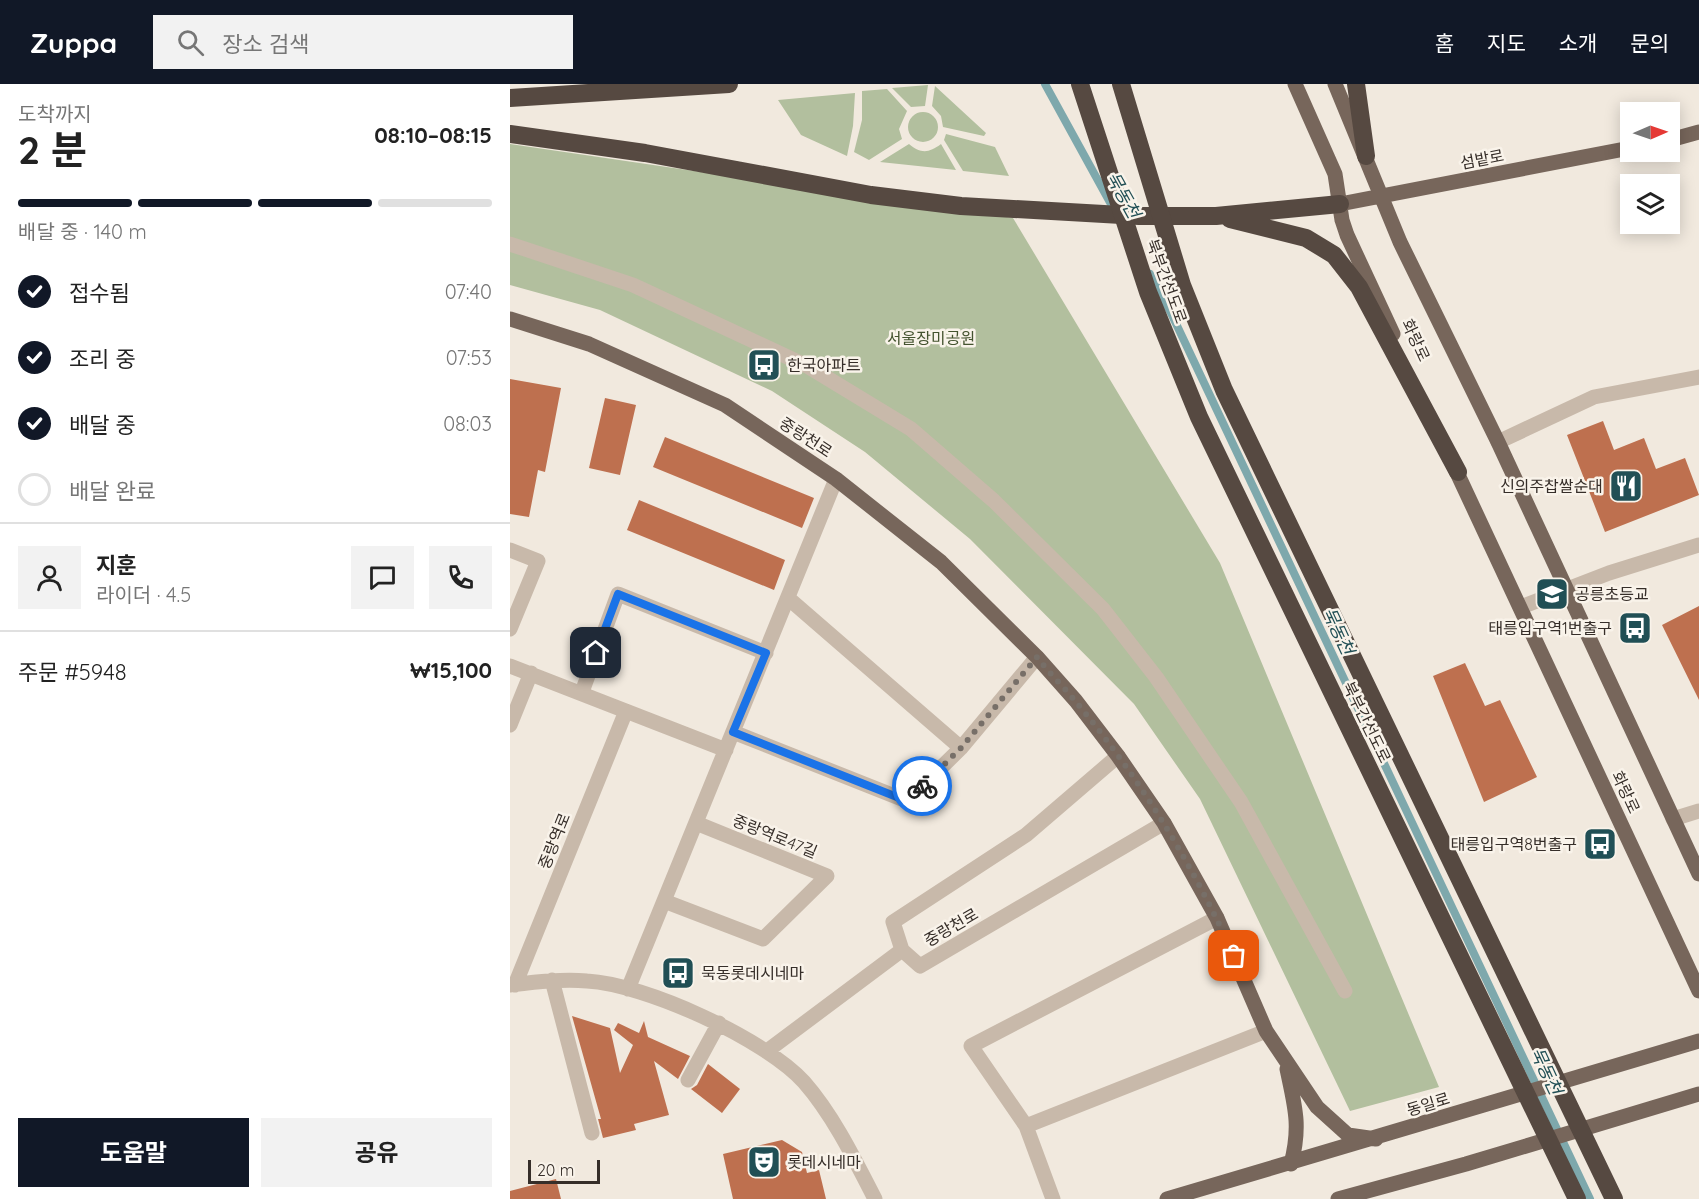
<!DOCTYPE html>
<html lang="ko">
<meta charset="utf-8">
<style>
body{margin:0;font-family:Quicksand,"Noto Sans KR",sans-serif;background:#f2f2f2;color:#222;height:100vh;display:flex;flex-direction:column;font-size:22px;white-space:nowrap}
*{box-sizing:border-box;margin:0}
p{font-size:20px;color:#767676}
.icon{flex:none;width:33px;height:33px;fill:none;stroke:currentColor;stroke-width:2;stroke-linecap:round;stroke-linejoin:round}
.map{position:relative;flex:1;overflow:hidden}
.panel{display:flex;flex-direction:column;background:#fff;width:510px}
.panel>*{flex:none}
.needle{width:39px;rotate:88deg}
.fabs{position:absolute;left:1110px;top:18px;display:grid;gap:12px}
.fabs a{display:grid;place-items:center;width:60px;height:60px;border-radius:0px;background:#fff;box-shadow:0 3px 15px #0003;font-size:30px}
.scale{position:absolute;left:18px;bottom:15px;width:72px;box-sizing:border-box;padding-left:6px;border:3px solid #362e29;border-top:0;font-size:16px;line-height:21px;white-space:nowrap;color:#362e29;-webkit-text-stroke:4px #f9f3ea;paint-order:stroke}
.pin{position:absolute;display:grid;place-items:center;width:51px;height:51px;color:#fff;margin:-26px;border-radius:12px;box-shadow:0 3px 9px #0006}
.courier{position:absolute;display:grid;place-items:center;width:60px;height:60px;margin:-30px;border:4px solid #1a73e8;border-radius:50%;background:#fff;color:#222;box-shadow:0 2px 8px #0007}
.overview em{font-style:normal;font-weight:700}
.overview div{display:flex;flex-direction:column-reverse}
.overview{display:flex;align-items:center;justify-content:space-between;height:102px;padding:0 18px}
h1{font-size:39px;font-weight:700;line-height:45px}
.bar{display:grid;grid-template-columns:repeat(4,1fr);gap:9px 6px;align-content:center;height:72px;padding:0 18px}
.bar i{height:8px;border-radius:4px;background:#e0e0e0}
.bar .current{background:#111827}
.bar p{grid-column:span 4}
.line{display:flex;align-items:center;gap:15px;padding:0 18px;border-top:2px solid #e0e0e0}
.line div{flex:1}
.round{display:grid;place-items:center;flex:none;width:63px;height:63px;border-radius:0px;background:#f2f2f2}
ol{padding:0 18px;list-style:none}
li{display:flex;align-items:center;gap:18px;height:66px}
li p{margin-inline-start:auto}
li .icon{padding:6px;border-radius:50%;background:#111827;color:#fff;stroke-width:4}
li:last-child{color:#767676}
li i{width:33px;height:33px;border:3px solid #e0e0e0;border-radius:50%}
.button{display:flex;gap:12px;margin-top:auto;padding:12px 18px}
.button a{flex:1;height:69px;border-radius:0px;background:#111827;color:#fff;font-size:24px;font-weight:700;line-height:69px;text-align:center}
.button a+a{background:#f2f2f2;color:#222}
header{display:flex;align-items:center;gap:36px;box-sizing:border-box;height:84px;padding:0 30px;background:#111827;color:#fff}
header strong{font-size:28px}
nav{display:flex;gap:33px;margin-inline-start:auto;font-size:21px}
.search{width:420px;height:54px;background:#f2f2f2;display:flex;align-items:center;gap:15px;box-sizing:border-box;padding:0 21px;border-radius:0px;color:#767676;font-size:22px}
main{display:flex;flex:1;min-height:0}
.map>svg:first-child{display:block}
.green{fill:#b2bf9e}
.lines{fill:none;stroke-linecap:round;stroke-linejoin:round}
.stream{stroke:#7ea8ac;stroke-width:8}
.building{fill:#be704f}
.minor{stroke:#c8b9aa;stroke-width:15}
.major{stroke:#77665b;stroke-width:15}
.highway{stroke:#564941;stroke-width:18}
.highway-bridge{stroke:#564941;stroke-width:18}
.done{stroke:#776f68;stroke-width:6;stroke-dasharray:0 10.8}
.route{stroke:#1a73e8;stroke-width:8}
.labels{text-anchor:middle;stroke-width:5;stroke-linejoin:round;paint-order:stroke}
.street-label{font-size:16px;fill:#362e29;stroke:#f9f3ea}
.park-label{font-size:16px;fill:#44532f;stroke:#f9f3ea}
.poi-label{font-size:16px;fill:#362e29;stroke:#f9f3ea;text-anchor:start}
.water-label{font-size:18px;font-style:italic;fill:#214f55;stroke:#f9f3ea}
</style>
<header>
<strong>Zuppa</strong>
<div class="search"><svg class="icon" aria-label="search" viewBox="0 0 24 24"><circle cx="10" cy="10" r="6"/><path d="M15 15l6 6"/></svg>장소 검색</div>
<nav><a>홈</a><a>지도</a><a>소개</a><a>문의</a></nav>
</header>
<main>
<section class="panel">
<div class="overview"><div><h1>2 분</h1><p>도착까지</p></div><em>08:10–08:15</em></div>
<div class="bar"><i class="current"></i><i class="current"></i><i class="current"></i><i></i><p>배달 중 · 140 m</p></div>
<ol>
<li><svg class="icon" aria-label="check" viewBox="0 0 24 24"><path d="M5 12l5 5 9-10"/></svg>접수됨<p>07:40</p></li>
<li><svg class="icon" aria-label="check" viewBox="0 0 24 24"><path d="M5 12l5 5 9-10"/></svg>조리 중<p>07:53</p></li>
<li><svg class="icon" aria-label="check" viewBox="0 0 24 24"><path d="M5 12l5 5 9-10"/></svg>배달 중<p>08:03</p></li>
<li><i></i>배달 완료</li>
</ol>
<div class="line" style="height:108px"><a class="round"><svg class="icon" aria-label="person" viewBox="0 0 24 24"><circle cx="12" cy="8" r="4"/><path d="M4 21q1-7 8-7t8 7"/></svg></a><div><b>지훈</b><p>라이더 · 4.5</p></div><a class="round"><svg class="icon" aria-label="chat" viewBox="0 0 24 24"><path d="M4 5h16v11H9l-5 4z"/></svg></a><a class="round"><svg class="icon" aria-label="phone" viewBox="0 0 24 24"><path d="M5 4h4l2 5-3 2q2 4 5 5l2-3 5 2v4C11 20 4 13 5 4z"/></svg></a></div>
<div class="line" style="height:78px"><div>주문 #5948</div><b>₩15,100</b></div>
<div class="button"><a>도움말</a><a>공유</a></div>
</section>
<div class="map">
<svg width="1189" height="1115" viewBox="0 0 1189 1115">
<rect width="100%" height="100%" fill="#f1e9de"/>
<path class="green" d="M418,1l-3,21 -14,1 -19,-19z
M425,2l51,47 -2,3 -41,-9 -2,-11 -9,-10z
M377,5l20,22 -8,18 3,10 -33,21 -15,-8 8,-32v-29z
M345,9l-2,33 -6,30 -46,-21 -23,-35z
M398 43a15 15 0 1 1 30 0a15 15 0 1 1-30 0Z
M436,50l49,13 14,29 -46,-5 -19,-31z
M0,60l503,74 207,345 219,524 -89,24 -150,-312 -66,-95 -164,-165 -105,-87 -93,-61 -172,-81 -90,-25z
M399,60c12,10 20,9 32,0l15,26 -76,-8z"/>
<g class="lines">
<path class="stream" d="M535,0l67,122
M640,190l21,39 419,886"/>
</g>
<path class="building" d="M0,295l51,9 -16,84 -7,-2 -9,47 -19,-3z
M95,314l31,7 -16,70 -31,-7z
M1093,337l11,29 30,-12 12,31 29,-11 14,37 -94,37 -38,-97z
M155,353l149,61 -12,30 -149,-61z
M129,416l146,60 -11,30 -147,-60z
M1189,522v94l-37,-75z
M955,579l20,43 15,-6 37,77 -53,25 -51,-126z
M62,932l38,12 10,45 13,-28 -19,-15 4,-7 21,10 5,-12 4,16 42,19 -12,23 -24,-18 15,54 -35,9 2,6 -33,8 -5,-19h3z
M198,980l32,25 -18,24 -31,-24 6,-4z
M272,1056l20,12 5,21 12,-3 7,29h-93l-10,-45z
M46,1095l5,20h-51v-8z"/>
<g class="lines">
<path class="minor" d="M0,160l123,41 176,82 102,62 83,72 109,108 53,68 85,125 104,189
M988,358l96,-45 105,-20
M0,466l28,11 -28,68
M278,514l173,150
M1011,523l88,-34 90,-28
M0,582l216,84
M72,608l36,-98 148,59
M0,641l21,-52
M223,648l174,69 54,-53 76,-91
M608,672l-92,79 -133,87 9,28 18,16 244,-143
M1163,735l26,-8
M154,817l99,38 64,-63 -131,-53
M42,896l40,153
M0,901c26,-3 51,-6 77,-4 58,3 178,58 217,101 29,33 51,78 71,117
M5,901l111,-274
M118,905l208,-510
M257,967l135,-101
M178,996l31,-57
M516,1042l240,-95
M543,1115l-27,-73 -55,-80 246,-128"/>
<path class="major" d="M785,0l40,90 7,46 5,15 46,99
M825,0l65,158 98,200 201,432
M1160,56l29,-8
M830,120l290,-56
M0,235l79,25 136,61 111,74 105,83 96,95 39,44 42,55 46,67 53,95 49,113 51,76 31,28 28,4
M942,378l247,529
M777,985c8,38 14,57 4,95
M657,1115l532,-158
M828,1115l128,-35 233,-70"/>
<path class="highway" d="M846,0l10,72
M0,14l219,-14
M0,50l135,19 226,42 90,11 178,10h77l124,-12
M720,135l76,19 28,17 25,32 99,185"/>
<path class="highway-bridge" d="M570,0l68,208 51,125 378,782
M611,0l61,201 42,105 390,809"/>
</g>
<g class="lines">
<path class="done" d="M412,702l39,-38 76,-91c12,16 27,30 39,45 64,76 117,163 158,254"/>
<path class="route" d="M86,569l22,-59 148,59 -33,79 174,69 15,-15"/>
</g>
<defs>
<g id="bus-square" transform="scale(1.725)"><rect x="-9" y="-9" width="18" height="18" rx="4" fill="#214f55" stroke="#f9f3ea"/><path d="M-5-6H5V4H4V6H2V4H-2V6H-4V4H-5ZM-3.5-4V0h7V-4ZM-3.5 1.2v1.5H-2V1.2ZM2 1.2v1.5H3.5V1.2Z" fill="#fff"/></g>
<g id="restaurant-square" transform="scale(1.725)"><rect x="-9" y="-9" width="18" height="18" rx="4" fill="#214f55" stroke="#f9f3ea"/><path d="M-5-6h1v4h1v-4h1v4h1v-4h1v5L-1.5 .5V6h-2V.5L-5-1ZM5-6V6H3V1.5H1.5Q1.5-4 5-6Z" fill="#fff"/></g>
<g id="school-square" transform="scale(1.725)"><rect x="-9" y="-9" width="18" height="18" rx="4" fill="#214f55" stroke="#f9f3ea"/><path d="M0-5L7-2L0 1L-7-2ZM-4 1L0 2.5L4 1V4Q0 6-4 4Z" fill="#fff"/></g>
<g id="theatre-square" transform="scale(1.725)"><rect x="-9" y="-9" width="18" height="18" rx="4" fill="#214f55" stroke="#f9f3ea"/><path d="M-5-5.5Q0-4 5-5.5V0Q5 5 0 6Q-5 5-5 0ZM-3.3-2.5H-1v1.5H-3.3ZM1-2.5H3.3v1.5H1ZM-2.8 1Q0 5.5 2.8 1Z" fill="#fff"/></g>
</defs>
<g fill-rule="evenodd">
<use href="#bus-square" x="254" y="281"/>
<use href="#restaurant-square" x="1116" y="402"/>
<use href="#school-square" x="1042" y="510"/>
<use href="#bus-square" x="1125" y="544"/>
<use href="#bus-square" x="1090" y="760"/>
<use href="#bus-square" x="168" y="889"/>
<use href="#theatre-square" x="254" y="1078"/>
</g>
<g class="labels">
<g class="street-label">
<text transform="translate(972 75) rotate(-11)" y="6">섬밭로</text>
<text transform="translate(657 197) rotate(70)" y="6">북부간선도로</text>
<text transform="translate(906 256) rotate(65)" y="6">화랑로</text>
<text transform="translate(296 353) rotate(33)" y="6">중랑천로</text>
<text transform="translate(857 638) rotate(64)" y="6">북부간선도로</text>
<text transform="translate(1116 708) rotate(65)" y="6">화랑로</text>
<text transform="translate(265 752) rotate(22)" y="6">중랑역로47길</text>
<text transform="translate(44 757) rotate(-68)" y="6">중랑역로</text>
<text transform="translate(441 843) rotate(-30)" y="6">중랑천로</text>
<text transform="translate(918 1020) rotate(-17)" y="6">동일로</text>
</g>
<g class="park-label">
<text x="421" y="260">서울장미공원</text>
</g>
<g class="poi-label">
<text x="277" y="287">한국아파트</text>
<text x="1093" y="408" text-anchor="end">신의주찹쌀순대</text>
<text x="1065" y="516">공릉초등교</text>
<text x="1102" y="550" text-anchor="end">태릉입구역1번출구</text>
<text x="1067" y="766" text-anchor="end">태릉입구역8번출구</text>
<text x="191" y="895">묵동롯데시네마</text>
<text x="277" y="1084">롯데시네마</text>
</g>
<g class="water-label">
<text transform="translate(613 111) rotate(61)" y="6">묵동천</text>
<text transform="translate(828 547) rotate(65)" y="6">묵동천</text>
<text transform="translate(1036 987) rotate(65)" y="6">묵동천</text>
</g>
</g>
</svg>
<div class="fabs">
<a><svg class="needle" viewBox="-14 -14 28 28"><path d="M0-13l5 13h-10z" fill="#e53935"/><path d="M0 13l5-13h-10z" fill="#767676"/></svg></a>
<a><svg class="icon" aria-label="layers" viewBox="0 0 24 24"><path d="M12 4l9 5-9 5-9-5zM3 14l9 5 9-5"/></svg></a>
</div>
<div class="scale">20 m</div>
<div class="pin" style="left:724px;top:872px;background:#ea580c"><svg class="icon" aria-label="bag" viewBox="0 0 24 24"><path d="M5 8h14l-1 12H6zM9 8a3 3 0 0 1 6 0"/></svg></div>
<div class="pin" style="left:86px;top:569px;background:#1f2937"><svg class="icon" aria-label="home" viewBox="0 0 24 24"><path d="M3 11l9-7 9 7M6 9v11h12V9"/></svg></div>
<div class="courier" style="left:412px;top:702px"><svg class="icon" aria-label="bike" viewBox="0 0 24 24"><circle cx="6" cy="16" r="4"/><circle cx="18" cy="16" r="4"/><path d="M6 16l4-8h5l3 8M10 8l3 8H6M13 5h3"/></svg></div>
</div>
</main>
